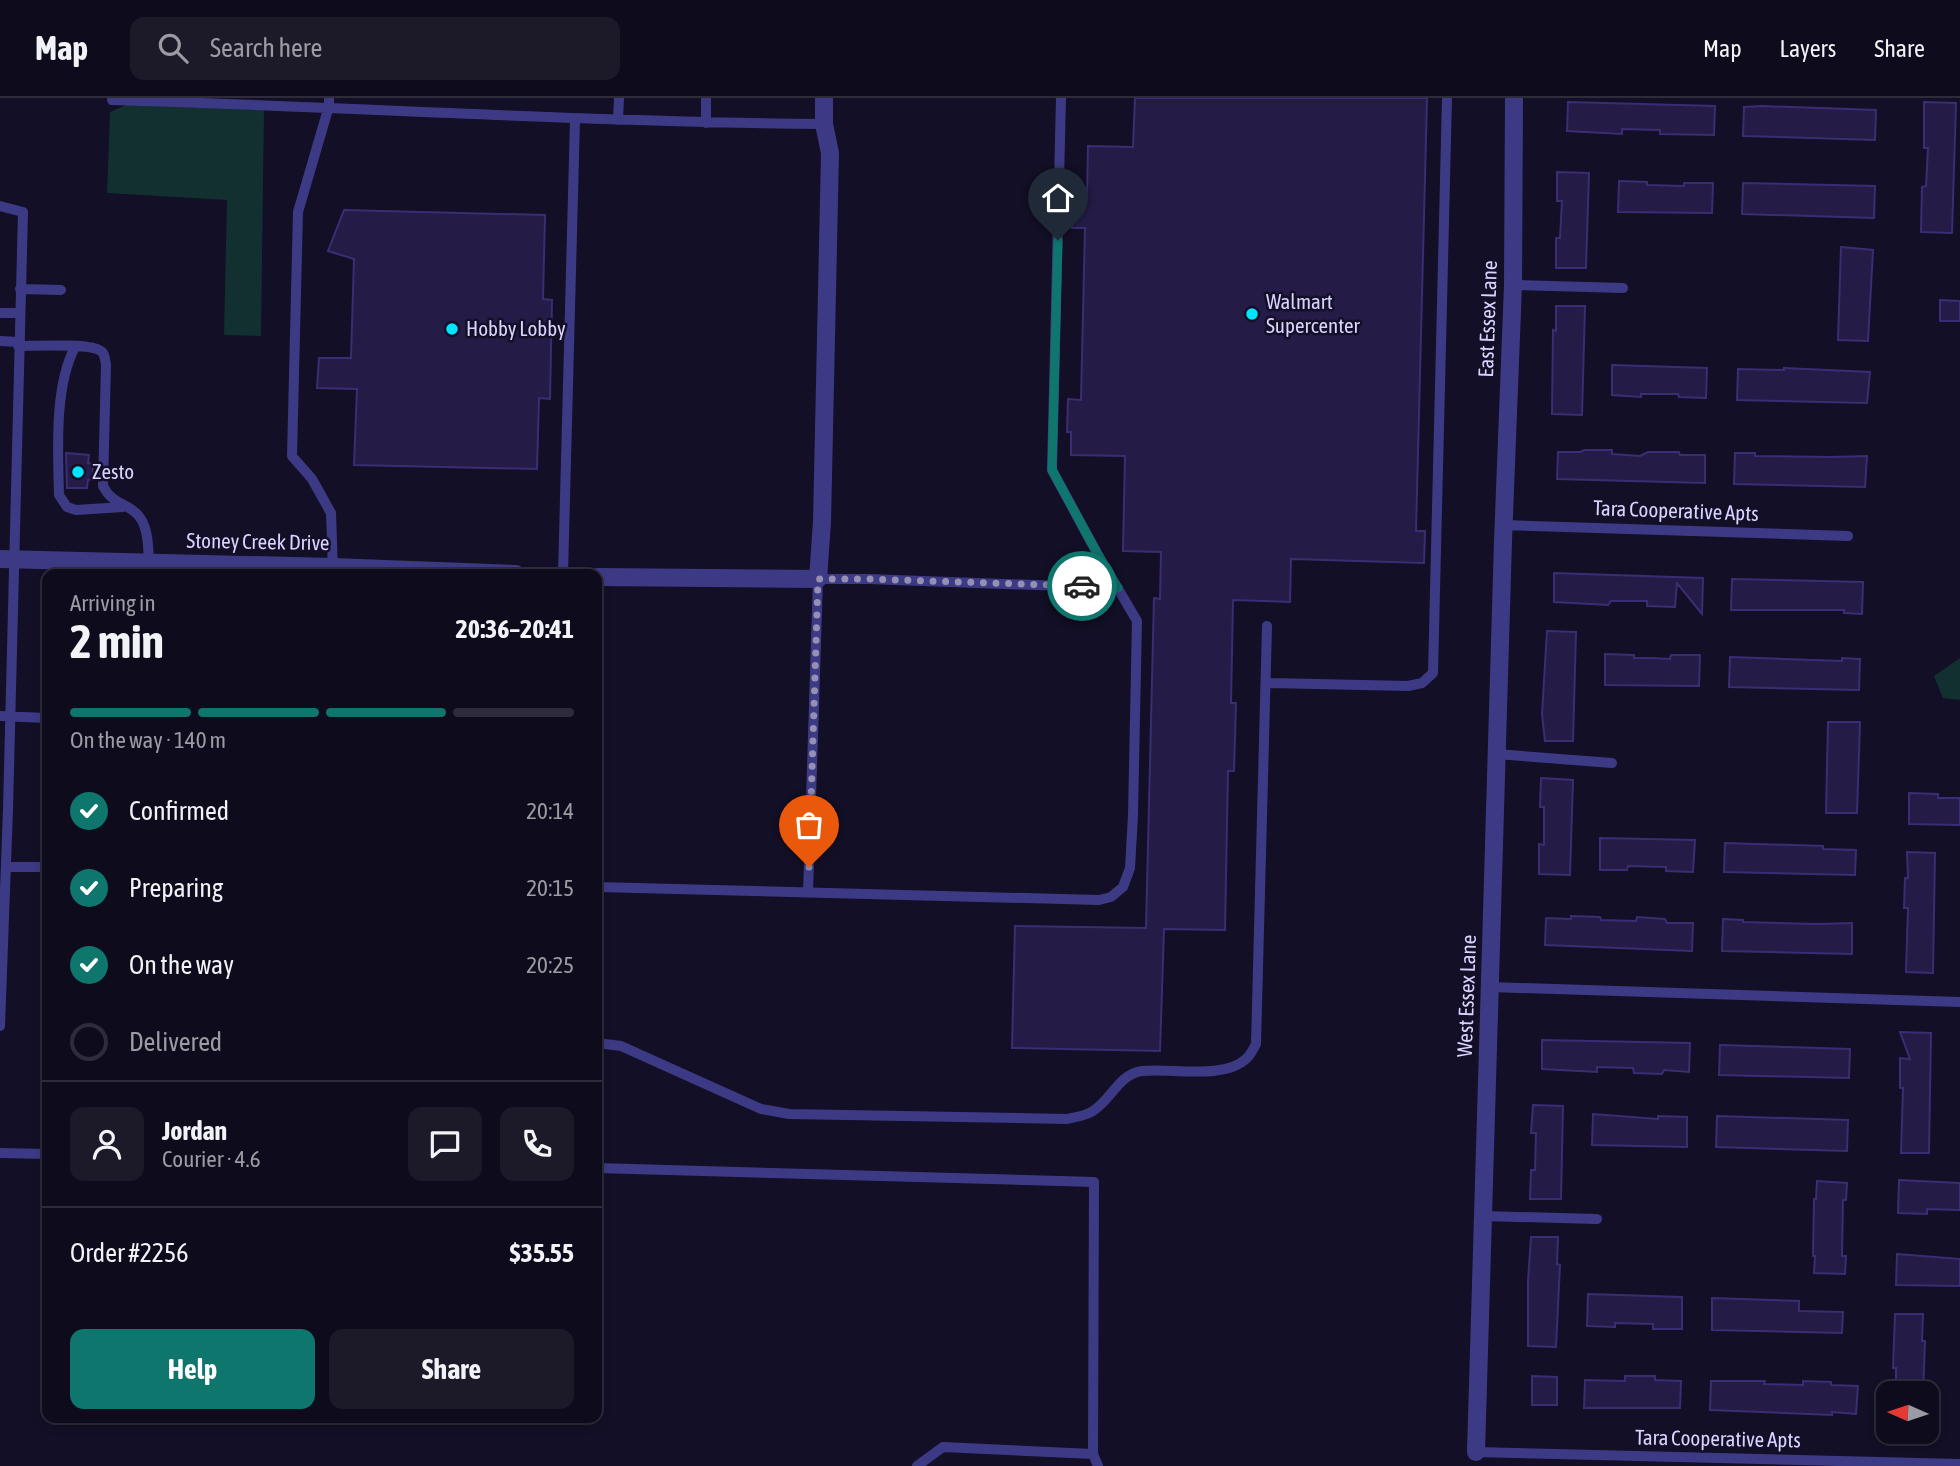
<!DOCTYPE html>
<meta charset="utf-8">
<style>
body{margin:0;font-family:"Asap Condensed",sans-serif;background:#1c1929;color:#f1f3f6;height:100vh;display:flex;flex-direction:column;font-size:26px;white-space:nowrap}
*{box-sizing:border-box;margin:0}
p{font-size:23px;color:#9b9ba3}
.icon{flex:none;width:38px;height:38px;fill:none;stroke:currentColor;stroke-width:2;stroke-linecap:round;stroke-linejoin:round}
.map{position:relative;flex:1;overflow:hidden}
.side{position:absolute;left:42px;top:471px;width:560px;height:854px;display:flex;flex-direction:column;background:#0e0b1c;border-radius:14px;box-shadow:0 4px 10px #0003,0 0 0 2px #2e2b3b}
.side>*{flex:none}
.needle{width:46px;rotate:273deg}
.tools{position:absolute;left:1876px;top:1283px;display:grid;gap:14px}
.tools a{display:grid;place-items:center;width:63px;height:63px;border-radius:14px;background:#0e0b1c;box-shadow:0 4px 10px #0003,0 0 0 2px #2e2b3b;font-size:35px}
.pin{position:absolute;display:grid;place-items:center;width:60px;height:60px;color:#fff;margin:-72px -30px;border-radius:50% 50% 50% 0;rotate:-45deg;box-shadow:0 0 7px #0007}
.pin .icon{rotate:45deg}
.courier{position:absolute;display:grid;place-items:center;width:70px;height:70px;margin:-35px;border:5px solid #0f766e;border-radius:50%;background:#fff;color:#222;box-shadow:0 2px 9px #0007}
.summary em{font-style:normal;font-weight:700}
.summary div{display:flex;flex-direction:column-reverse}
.summary{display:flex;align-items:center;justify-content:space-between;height:119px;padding:0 28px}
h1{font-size:46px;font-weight:700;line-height:52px}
.bar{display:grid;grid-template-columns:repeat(4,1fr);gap:10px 7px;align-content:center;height:84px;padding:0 28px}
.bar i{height:9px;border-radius:5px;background:#2e2b3b}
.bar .active{background:#0f766e}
.bar p{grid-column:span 4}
.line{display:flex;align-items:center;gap:18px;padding:0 28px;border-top:2px solid #2e2b3b}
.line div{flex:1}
.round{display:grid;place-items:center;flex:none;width:74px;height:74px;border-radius:14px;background:#1c1929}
ol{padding:0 28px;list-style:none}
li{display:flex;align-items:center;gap:21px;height:77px}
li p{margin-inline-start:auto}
li .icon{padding:7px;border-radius:50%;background:#0f766e;color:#fff;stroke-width:4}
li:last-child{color:#9b9ba3}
li i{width:38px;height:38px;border:4px solid #2e2b3b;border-radius:50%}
.button{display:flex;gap:14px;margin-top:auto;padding:14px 28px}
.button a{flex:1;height:80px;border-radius:14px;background:#0f766e;color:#fff;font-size:28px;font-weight:700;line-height:80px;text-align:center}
.button a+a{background:#1c1929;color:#f1f3f6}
header{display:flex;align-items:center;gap:42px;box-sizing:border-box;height:98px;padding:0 35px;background:#0e0b1c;border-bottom:2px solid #2e2b3b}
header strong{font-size:33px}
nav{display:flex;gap:38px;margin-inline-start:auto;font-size:24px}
.search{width:490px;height:63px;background:#1c1929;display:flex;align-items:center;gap:18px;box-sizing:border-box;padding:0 24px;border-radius:14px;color:#9b9ba3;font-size:26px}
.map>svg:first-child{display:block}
.green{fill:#12302f}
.building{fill:#241b47;stroke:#3b2d73;stroke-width:2}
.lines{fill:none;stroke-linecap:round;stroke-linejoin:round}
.lane{stroke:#3d3a85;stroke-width:10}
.street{stroke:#3d3a85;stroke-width:18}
.done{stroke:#948fb3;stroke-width:7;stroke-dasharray:0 12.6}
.route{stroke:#0f766e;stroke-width:9}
.poi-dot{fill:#00e5ff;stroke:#130f26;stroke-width:2.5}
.labels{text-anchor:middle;stroke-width:5;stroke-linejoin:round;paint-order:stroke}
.poi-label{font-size:21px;fill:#d9d4ff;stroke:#130f26;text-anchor:start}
.street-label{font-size:21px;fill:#d9d4ff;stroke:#130f26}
</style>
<header>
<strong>Map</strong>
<div class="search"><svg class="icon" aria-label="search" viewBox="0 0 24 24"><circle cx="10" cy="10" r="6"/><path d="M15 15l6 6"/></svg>Search here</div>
<nav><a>Map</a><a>Layers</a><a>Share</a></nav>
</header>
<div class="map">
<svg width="1960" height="1368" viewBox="0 0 1960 1368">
<rect width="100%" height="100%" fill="#130f26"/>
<path class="green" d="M126,7l138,5 -3,226 -37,-1 3,-135 -120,-7 3,-81z
M1960,560v42l-17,-2 -9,-22z"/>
<path class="building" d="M1135,0h292l-11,433h9l-1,32 -133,-4 -1,43 -57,-2 -2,103h5l-2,68h-6l-3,159 -61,-1 -4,122 -148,-3 3,-122 131,2 8,-330 6,1 1,-47 -38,-1 2,-95 -54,-1v-23h-4l1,-33 13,1 4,-172h-13l1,-32h14l1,-50 45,1z
M1568,4l147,4 -1,29 -54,-1v-4l-38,-1v5l-55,-3z
M1924,4l32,1 -4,130 -31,-1 1,-45 4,-1 2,-38h-4z
M1762,8l114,4 -1,30 -132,-4 1,-29z
M1557,74l32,1 -3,95h-30v-30h4l2,-37h-5z
M1619,83l28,1v3l37,1v-3h29l-1,30 -94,-1z
M1743,85l132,3 -1,32 -132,-4z
M344,112l201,5 -2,84 9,1 -2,99 -11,-1 -2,71 -183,-4 3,-76 -40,-1 2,-30h32l3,-99 -26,-8z
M1841,149l32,3 -5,91 -30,-1z
M1940,202l20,1v20h-20z
M1556,208h29l-3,109 -30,-1 1,-84 3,1z
M1612,267l95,3 -1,30 -27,-1 -1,-3h-37v3l-29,-2z
M1784,270l86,4 -3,31 -130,-3 1,-31 46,1z
M1585,352h27v4l28,2 8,-4h31l1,3h25v28l-148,-4 1,-27h22z
M66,355l23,2 -1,8 5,1 -1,15 -4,1 -1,8h-20z
M1735,355h20v3l76,1 36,-1 -2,31 -131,-3z
M1554,475l149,5 -1,36 -25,-31 -2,24 -28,-1v-5h-36l-3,4 -54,-3z
M1732,481l131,3 -1,32 -18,-1v-3h-113z
M1547,533l29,1 -3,109h-28l-3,-27z
M1605,556l29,1v3h18l18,1 1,-4h29l-1,31 -94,-1z
M1730,559l112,4v-3l18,1 -1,31 -130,-3z
M1828,624h32l-3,91h-31z
M1541,680l32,2 -3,95 -31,-1v-30l5,1v-38h-4z
M1909,695l29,1v4h22v27l-51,-1z
M1600,740l95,2 -2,32 -27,-1v-4l-38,-1 -1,4h-27z
M1725,745l98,3v3l33,1 -1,25 -131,-3z
M1907,754l28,1 -2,120 -27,-1 2,-64h-4l1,-30h3z
M1571,818l29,1 1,3 35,1 1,-4 28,2 2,4h26l-1,28 -147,-6 1,-27 25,1z
M1723,821l20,1v2l74,2 35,-1v31l-130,-3z
M1900,934l31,1 -2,120h-28l2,-65h-3v-30l10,1z
M1542,942l148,3 -1,29 -25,-2 -2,4 -28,-1 -1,-5 -36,-1v5l-55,-3z
M1720,947l130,4 -1,29 -130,-3z
M1533,1007l30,1 -2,93h-31l1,-29h4l1,-37h-5z
M1593,1016l65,5v-3l29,1v30l-95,-2z
M1717,1018l131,4 -1,31 -131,-4z
M1899,1082l61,3v27l-33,-1v5l-29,-1z
M1817,1083l30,2 -1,17h-3l-1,56h4l-1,18 -31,-1 1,-17h-2l1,-57h2z
M1531,1139h27l-1,27 3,1 -4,82 -28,-1v-65z
M1897,1156l63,5v27l-64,-1z
M1588,1196l94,3v32h-29v-5l-38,-1v4l-28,-1z
M1712,1200l87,3v10l44,1 -1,21 -130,-3z
M1895,1216h28l-1,27h3l-2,52h-27v-25h-3z
M1532,1278l25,1v28h-25z
M1625,1278h30v4l26,1 -1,27h-96l1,-28 40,1z
M1711,1283h54l-1,3 39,1v-4l28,1v3l27,1 -2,28 -24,-2v3l-122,-5z"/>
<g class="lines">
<path class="lane" d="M329,0v8l-31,106 -6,244 20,23 19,34 2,58
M112,2c237,7 474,22 712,24
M618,22l1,-22
M706,25v-25
M0,108l23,6 -15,597 -8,217
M1513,187l110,3
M20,191l41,1
M0,215h19
M0,243l18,1
M18,248c17,0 69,-3 81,4 6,2 6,9 7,15l-3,121c10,19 21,15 34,28 12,12 11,34 12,49
M75,249c-21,40 -17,103 -16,148l8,12 9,3 47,-3
M1503,427l345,11
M563,476l12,-455
M1267,585l141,3 14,-3 11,-10 14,-575
M0,618l47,2
M1496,656l116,9
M6,769h41
M597,789l502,13 12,-3 12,-10 7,-19 3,-53 4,-194 -40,-68 -45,-83 9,-372
M808,795l10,-314h50l250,9
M1490,889l470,15
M597,945l24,3 140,63 28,5 278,5c8,-2 19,-3 26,-8 18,-11 26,-37 49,-40 30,-3 83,9 105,-13 4,-4 7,-10 9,-14l11,-418
M47,1042v28
M0,1055l47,1
M597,1070l497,14 -1,272 5,12
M1483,1118l114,3
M1476,1354l484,12
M917,1368l26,-19 150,7"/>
<path class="street" d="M0,461l333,8 183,7
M597,479l221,2 4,-57 8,-369 -6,-29v-26
M1476,1354l27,-911 10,-256 1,-187"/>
</g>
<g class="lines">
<path class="done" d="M809,769l9,-288h50l214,7"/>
<path class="route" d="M1058,142l-6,230 45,83 21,35 -36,-2"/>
</g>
<g class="poi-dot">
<circle cx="1252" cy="216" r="7"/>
<circle cx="452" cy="231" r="7"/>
<circle cx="78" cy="374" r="7"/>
</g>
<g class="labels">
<g class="poi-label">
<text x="1266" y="211">Walmart<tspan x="1266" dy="24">Supercenter</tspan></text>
<text x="466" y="238">Hobby Lobby</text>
<text x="92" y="381">Zesto</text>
</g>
<g class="street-label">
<text transform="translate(1488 221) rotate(-88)" y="7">East Essex Lane</text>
<text transform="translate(1676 413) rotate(2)" y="7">Tara Cooperative Apts</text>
<text transform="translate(258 444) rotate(1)" y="7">Stoney Creek Drive</text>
<text transform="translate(1467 898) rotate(-88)" y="7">West Essex Lane</text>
<text transform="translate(1718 1341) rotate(1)" y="7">Tara Cooperative Apts</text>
</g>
</g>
</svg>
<div class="tools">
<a><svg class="needle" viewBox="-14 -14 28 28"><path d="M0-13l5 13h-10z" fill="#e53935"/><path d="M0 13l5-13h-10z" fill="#9b9ba3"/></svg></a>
</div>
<div class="pin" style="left:809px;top:769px;background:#ea580c"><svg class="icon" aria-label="bag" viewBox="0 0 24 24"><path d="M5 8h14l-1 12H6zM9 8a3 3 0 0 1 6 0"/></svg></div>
<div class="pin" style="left:1058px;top:142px;background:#1f2937"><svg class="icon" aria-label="home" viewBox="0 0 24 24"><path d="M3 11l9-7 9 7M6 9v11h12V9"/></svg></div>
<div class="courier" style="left:1082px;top:488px"><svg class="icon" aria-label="car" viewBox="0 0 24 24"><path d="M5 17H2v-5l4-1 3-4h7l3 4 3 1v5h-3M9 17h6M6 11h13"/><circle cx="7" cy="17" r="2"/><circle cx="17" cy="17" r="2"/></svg></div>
<section class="side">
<div class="summary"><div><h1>2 min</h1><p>Arriving in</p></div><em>20:36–20:41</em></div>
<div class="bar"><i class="active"></i><i class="active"></i><i class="active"></i><i></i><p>On the way · 140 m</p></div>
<ol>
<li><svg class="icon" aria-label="check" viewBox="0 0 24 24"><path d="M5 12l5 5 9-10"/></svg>Confirmed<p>20:14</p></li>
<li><svg class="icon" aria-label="check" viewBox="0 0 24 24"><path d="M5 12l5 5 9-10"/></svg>Preparing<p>20:15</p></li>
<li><svg class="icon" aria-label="check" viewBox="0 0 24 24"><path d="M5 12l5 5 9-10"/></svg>On the way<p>20:25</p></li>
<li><i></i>Delivered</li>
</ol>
<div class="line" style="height:126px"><a class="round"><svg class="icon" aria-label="person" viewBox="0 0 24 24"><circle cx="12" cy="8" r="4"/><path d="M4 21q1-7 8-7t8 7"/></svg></a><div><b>Jordan</b><p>Courier · 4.6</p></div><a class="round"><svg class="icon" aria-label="chat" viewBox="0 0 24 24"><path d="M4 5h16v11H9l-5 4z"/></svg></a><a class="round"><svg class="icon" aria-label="phone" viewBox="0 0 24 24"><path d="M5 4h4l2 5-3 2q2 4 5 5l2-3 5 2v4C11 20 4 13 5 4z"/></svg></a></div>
<div class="line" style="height:91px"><div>Order #2256</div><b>$35.55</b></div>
<div class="button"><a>Help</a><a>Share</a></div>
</section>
</div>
